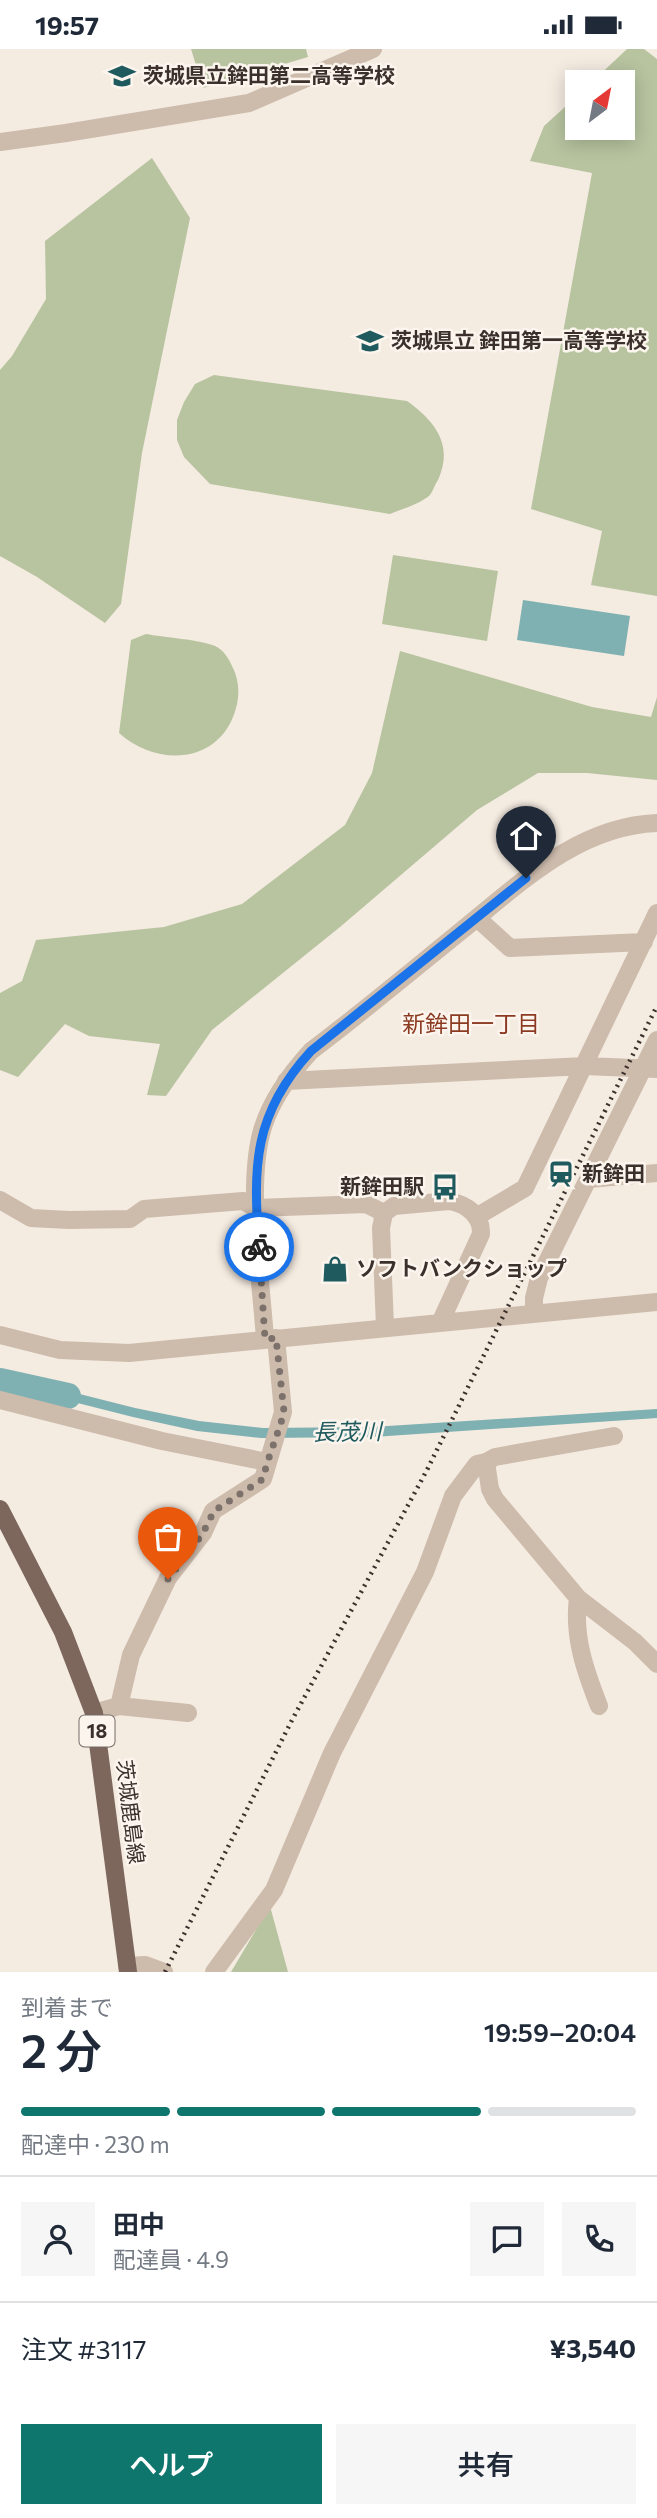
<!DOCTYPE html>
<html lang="ja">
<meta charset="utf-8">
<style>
body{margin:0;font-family:Commissioner,"Noto Sans JP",sans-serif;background:#f6f6f7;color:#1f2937;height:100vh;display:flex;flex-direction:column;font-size:26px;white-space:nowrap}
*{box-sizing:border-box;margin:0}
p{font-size:23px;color:#747a83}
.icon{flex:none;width:38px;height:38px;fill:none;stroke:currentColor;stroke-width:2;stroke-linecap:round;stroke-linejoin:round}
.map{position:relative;height:1923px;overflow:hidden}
.panel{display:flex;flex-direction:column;background:#fff;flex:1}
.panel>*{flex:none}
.needle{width:46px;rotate:32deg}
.buttons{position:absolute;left:565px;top:21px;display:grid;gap:14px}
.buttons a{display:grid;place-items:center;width:70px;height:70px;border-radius:0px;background:#fff;box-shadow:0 4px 18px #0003;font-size:35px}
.pin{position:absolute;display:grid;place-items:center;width:60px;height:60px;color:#fff;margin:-72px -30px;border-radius:50% 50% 50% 0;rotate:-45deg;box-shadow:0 0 7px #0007}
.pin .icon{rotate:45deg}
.courier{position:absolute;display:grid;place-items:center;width:70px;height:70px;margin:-35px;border:5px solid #1a73e8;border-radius:50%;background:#fff;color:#222;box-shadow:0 2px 9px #0007}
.head em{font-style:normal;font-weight:600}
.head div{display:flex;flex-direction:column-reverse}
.head{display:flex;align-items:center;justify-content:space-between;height:119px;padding:0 21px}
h1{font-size:46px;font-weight:600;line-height:52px}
.bar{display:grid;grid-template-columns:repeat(4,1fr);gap:10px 7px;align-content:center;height:84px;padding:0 21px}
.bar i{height:9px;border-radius:5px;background:#e0e1e3}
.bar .selected{background:#0f766e}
.bar p{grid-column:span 4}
.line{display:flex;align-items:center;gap:18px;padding:0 21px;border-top:2px solid #e0e1e3}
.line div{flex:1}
.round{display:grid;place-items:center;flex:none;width:74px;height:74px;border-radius:0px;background:#f6f6f7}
.action{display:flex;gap:14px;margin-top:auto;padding:14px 21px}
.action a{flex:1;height:80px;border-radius:0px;background:#0f766e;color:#fff;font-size:28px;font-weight:600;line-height:80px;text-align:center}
.action a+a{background:#f6f6f7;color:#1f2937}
.status{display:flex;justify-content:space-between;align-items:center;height:49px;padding:0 35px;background:#fff;direction:ltr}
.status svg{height:19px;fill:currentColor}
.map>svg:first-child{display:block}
.green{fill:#b8c4a0}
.water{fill:#7fb0b2}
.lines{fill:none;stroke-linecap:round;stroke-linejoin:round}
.river{stroke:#7fb0b2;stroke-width:26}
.minor{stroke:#cdbbac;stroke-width:18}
.major{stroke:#7d675c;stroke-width:18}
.rail{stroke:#3b302b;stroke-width:4.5;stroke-dasharray:2 5;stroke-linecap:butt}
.done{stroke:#7c716b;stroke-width:7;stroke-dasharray:0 12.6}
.route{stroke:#1a73e8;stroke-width:9}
.labels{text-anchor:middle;stroke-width:5;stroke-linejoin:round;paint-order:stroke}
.shield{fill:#fbf5ee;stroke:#756b66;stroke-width:2}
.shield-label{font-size:19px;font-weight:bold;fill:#3b302b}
.poi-label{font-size:21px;font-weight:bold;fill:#3b302b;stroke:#fbf5ee;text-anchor:start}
.street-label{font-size:21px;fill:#3b302b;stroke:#fbf5ee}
.neighbourhood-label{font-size:23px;fill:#8c3b22;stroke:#fbf5ee}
.water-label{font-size:23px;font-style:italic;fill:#1f5a5e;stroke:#fbf5ee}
</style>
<div class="status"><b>19:57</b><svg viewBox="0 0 49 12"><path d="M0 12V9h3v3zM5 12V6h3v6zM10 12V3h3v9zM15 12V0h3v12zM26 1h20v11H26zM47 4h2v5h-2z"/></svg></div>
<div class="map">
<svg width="657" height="1923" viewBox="0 0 657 1923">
<rect width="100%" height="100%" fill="#f4ebe1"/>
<path class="green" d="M191,0h115l2,8 -105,31z
M627,0h17l13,10v537l-66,-11 11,-54 -71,-22 61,-336 -62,-12 14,-35 33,-30 1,32h45v-46h-31z
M152,109l38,60 -48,235 -21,151 -16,19 -68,-46 -37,-21v-186l12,-14 34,-57 -1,-58z
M214,326l193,26c28,20 47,44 31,79 -3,4 -5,11 -8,15 -10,9 -28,14 -40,19l-180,-30 -26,-27 -7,-17v-20l7,-18 11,-18z
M393,506l105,16 -11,70 -105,-17z
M146,585c16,3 56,6 69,12 8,3 14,13 17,20 7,13 8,28 4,42 -15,56 -78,60 -117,25l12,-93z
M400,602l192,56 59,10 6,-20v83l-70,-7h-49l-61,37 -137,117 -128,103 -46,66 -19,-1 13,-51 -71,-8 -24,-12 -47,53 -18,-7v-77l22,-12 14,-41 128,-13 78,-23 103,-79 27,-52z
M270,1857l18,66h-57z"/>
<path class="water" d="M523,551l107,16 -6,40 -107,-16z
M36,1334l99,25 64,13 64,7 109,-1 285,-18v9l-284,19 -112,1 -64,-7 -64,-14 -99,-25z"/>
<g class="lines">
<path class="river" d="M0,1332l68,15"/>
<path class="minor" d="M0,93l66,-9 183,-30 124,-54
M477,869l33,30 134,-6
M286,1032l299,-15 72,3
M589,1130l68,-6
M0,1151l31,18 38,2 61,-1 14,-10 99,-8 13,7 110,-4 18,9
M476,1168l49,-29 132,-275
M534,1264v-15l5,-20 118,-238
M385,1278l-4,-99 3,-15 10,-7 55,-5c17,3 33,14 32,33l-41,89
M0,1286l60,15 69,3 528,-51
M265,1290c-4,-60 -18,-148 -4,-205 8,-31 28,-59 50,-83 49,-37 97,-77 145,-116 60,-48 120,-109 201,-112
M0,1351l162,41 105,21
M614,1387l-119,21 -9,5 4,27 5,10 83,99 57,44 22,22
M578,1549c-5,39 7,72 21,108
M119,1657l12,-51 37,-77 35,-45 10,-22 50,-32 20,-67 -7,-74
M94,1664l25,-7 69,7
M127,1917l18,-1 19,7
M214,1923l60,-82 58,-137 93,-181 28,-76 24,-32 9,-2"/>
<path class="major" d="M0,1460l63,123 31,81 34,259"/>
<path class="rail" d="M165,1923l126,-250 136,-252 230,-464"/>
</g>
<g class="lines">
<path class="done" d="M168,1530l35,-46 11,-22 49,-32c5,-23 15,-44 21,-67l-8,-74 -11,1 -6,-92"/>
<path class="route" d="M259,1198c-6,-81 -6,-133 52,-196l215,-173"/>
</g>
<defs>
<g id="school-bare" transform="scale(2.1)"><path d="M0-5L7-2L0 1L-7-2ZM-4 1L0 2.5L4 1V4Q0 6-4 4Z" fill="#1f5a5e" stroke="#fbf5ee" stroke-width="2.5" paint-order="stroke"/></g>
<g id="station-bare" transform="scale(2.1)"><path d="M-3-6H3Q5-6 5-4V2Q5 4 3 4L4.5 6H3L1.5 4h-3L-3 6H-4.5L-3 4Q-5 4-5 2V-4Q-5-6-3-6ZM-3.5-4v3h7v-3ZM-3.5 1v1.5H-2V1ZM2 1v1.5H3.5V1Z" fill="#1f5a5e" stroke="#fbf5ee" stroke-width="2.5" paint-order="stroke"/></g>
<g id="bus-bare" transform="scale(2.1)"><path d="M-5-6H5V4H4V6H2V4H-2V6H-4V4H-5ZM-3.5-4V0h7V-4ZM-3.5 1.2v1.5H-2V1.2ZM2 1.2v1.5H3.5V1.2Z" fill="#1f5a5e" stroke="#fbf5ee" stroke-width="2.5" paint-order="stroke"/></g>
<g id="shop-bare" transform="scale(2.1)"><path d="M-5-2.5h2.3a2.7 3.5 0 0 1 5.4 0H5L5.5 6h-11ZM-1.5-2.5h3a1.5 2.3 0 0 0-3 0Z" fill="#1f5a5e" stroke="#fbf5ee" stroke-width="2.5" paint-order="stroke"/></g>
</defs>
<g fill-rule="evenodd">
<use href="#school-bare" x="122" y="27"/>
<use href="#school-bare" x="370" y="292"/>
<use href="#station-bare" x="561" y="1125"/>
<use href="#bus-bare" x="445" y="1138"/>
<use href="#shop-bare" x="335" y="1220"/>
</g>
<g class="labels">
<rect class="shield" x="79.5" y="1666.5" width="35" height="31" rx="5"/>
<g class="shield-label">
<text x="97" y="1689">18</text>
</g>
<g class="poi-label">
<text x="143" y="34">茨城県立鉾田第二高等学校</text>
<text x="391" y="299">茨城県立 鉾田第一高等学校</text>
<text x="582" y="1132">新鉾田</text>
<text x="424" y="1145" text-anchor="end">新鉾田駅</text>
<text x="356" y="1227">ソフトバンクショップ</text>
</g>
<g class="street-label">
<text transform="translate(130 1763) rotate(83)" y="7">茨城鹿島線</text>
</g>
<g class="neighbourhood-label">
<text x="471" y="983">新鉾田一丁目</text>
</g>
<g class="water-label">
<text transform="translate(347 1383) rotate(-1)" y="8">長茂川</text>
</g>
</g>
</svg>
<div class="buttons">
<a><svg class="needle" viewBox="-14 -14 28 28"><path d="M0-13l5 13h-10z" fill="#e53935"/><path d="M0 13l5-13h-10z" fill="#747a83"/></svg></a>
</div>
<div class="pin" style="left:168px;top:1530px;background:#ea580c"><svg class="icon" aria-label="bag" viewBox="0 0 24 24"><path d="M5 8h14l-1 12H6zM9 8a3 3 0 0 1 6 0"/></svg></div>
<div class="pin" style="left:526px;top:829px;background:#1f2937"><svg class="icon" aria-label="home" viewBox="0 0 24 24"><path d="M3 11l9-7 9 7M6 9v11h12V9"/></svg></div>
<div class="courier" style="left:259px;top:1198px"><svg class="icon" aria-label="bike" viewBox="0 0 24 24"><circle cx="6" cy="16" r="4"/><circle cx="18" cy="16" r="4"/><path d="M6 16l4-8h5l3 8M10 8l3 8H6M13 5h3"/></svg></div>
</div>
<section class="panel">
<div class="head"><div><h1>2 分</h1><p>到着まで</p></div><em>19:59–20:04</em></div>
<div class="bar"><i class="selected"></i><i class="selected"></i><i class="selected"></i><i></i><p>配達中 · 230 m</p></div>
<div class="line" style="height:126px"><a class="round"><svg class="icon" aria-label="person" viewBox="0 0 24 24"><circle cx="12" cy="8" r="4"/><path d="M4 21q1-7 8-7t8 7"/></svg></a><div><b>田中</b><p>配達員 · 4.9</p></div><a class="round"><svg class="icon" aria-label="chat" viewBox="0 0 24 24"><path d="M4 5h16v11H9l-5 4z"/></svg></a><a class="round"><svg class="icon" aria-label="phone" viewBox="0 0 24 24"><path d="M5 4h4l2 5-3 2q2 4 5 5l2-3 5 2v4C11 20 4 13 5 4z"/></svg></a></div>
<div class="line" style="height:91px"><div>注文 #3117</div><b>¥3,540</b></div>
<div class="action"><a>ヘルプ</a><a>共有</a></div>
</section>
